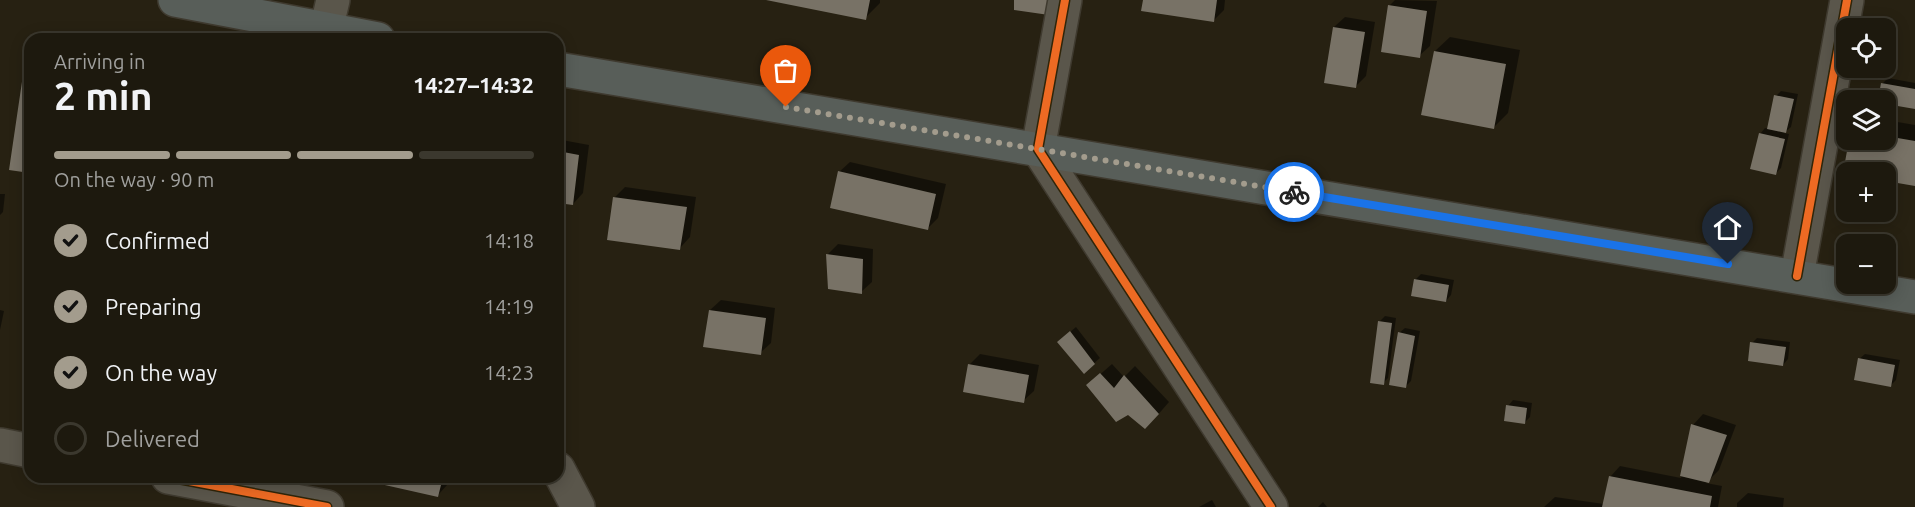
<!DOCTYPE html>
<meta charset="utf-8">
<style>
body{margin:0;font-family:Ubuntu,sans-serif;background:#2a261c;color:#f1f3f6;height:100vh;display:flex;flex-direction:column;font-size:22px;white-space:nowrap}
*{box-sizing:border-box;margin:0}
p{font-size:20px;color:#a0a09e}
.icon{flex:none;width:33px;height:33px;fill:none;stroke:currentColor;stroke-width:2;stroke-linecap:round;stroke-linejoin:round}
.map{position:relative;flex:1;overflow:hidden}
.details{position:absolute;left:24px;top:33px;width:540px;height:450px;display:flex;flex-direction:column;background:#1d190e;border-radius:18px;box-shadow:0 3px 15px #0003,0 0 0 2px #3b382e}
.details>*{flex:none}
.buttons{position:absolute;left:1836px;top:18px;display:grid;gap:12px}
.buttons a{display:grid;place-items:center;width:60px;height:60px;border-radius:12px;background:#1d190e;box-shadow:0 3px 15px #0003,0 0 0 2px #3b382e;font-size:30px}
.pin{position:absolute;display:grid;place-items:center;width:51px;height:51px;color:#fff;margin:-62px -26px;border-radius:50% 50% 50% 0;rotate:-45deg;box-shadow:0 0 6px #0007}
.pin .icon{rotate:45deg}
.courier{position:absolute;display:grid;place-items:center;width:60px;height:60px;margin:-30px;border:4px solid #1a73e8;border-radius:50%;background:#fff;color:#222;box-shadow:0 2px 8px #0007}
.summary em{font-style:normal;font-weight:700}
.summary div{display:flex;flex-direction:column-reverse}
.summary{display:flex;align-items:center;justify-content:space-between;height:102px;padding:0 30px}
h1{font-size:39px;font-weight:700;line-height:45px}
.bar{display:grid;grid-template-columns:repeat(4,1fr);gap:9px 6px;align-content:center;height:72px;padding:0 30px}
.bar i{height:8px;border-radius:4px;background:#3b382e}
.bar .active{background:#a39c8d}
.bar p{grid-column:span 4}
ol{padding:0 30px;list-style:none}
li{display:flex;align-items:center;gap:18px;height:66px}
li p{margin-inline-start:auto}
li .icon{padding:6px;border-radius:50%;background:#a39c8d;color:#111;stroke-width:4}
li:last-child{color:#a0a09e}
li i{width:33px;height:33px;border:3px solid #3b382e;border-radius:50%}
.map>svg:first-child{display:block}
.shadow{fill:#0007}
.building{fill:#787266}
.lines{fill:none;stroke-linecap:round;stroke-linejoin:round}
.minor-casing{stroke:#3f3a2f;stroke-width:36}
.trunk-casing{stroke:#3f3a2f;stroke-width:36}
.minor{stroke:#5a564b;stroke-width:33}
.trunk{stroke:#585e59;stroke-width:33}
.cycleway-casing{stroke:#302509;stroke-width:11}
.cycleway{stroke:#ed6a23;stroke-width:8}
.done{stroke:#a39c8d;stroke-width:6;stroke-dasharray:0 10.8}
.route{stroke:#1a73e8;stroke-width:8}
</style>
<div class="map">
<svg width="1915" height="507" viewBox="0 0 1915 507">
<rect width="100%" height="100%" fill="#272112"/>
<path class="shadow" d="M768,0h112v3l-15,15z
M1145,0h80l-1,10 -11,11z
M1395,0l42,1 -7,45 -11,10 -30,-50z
M1345,17l30,5 -9,54 -10,10 -22,-59z
M1450,37l70,13 -12,63 -14,14 -59,-76z
M1888,78l27,5v25l-35,-8 3,-17z
M1781,91l17,3 -7,33 -7,6 5,1 -8,34 -5,5 -16,-39 5,-6 4,1 7,-33z
M1886,120l29,5v60l-29,-6v-7h-41l6,-32h35z
M562,140l27,5 -6,48 -10,11 -15,-2v-57z
M850,162l96,22 -8,34 -10,10 -89,-56z
M625,187l71,10 -6,40 -10,11 -66,-50z
M0,194h5l-2,18 -3,3z
M838,244l35,5 -1,33 -11,10 -33,-38z
M1421,274l33,6 -3,15 -5,6 -33,-7 3,-15z
M721,300l54,8 -4,35 -11,10 -50,-43z
M0,310l4,1 -4,19z
M1385,316l11,2 -8,60 -5,5 -4,-61z
M1076,327l24,31 -16,14 -20,-35z
M1405,328l15,3 -9,50 -5,5 -7,-53z
M1757,338l33,4 -2,17 -5,6 -31,-22z
M980,354l59,11 -5,26 -11,10 -58,-10 5,-27z
M1865,354l35,6 -4,20 -5,5 -32,-26z
M1112,364l12,13 11,-11 34,36 -13,15 -68,-32z
M1513,400l19,3 -2,14 -5,5 -17,-16z
M1703,414l33,11 -17,45 -13,13 16,3 -4,21h-174l11,-10 49,7 6,-27 10,-11 61,12 12,-53z
M369,477h81l-2,7 -10,11z
M1748,493l36,5 -1,9h-46v-4z
M1212,500l4,7h-17z
M1323,502l4,5h-9z"/>
<path class="building" d="M766,0h104l-4,20z
M1014,0h42v16l-42,-6z
M1143,0h74l-3,22 -73,-11z
M1388,5l39,6 -7,47 -39,-6z
M1333,27l32,5 -9,56 -32,-5z
M1434,51l72,13 -12,65 -73,-14z
M24,68l6,1v104l-21,-3z
M1881,83l34,6v20l-29,-5v-4h-8z
M1774,95l20,4 -8,34 -19,-4z
M1759,133l26,6 -9,36 -26,-6z
M1886,136l29,5v45l-29,-5v-9l-43,1 6,-33h37z
M558,151l21,4 -6,50 -15,-2z
M838,171l98,23 -8,36 -98,-22z
M613,197l74,10 -7,43 -73,-10z
M826,254l37,5 -1,35 -34,-5z
M1414,279l35,6 -3,17 -35,-6z
M709,310l57,8 -5,37 -58,-8z
M1378,321l14,2 -8,62 -14,-2z
M1070,331l25,33 -11,10 -27,-32z
M1398,332l17,4 -9,52 -17,-3z
M1750,342l36,5 -3,19 -35,-5z
M1858,358l37,7 -4,22 -37,-7z
M968,364l61,11 -5,28 -61,-11z
M1100,373l14,15 10,-13 35,39 -14,15 -17,-14 -12,7 -30,-37z
M1506,405l21,3 -2,16 -21,-3z
M1691,424l36,11 -18,48 -29,-7z
M1609,476l103,20 -2,11h-108z
M367,477h76l-5,20 -71,-16z"/>
<g class="lines">
<g class="minor-casing">
<path id="minor" d="M1065,0l-27,149 233,358
M330,39l-4,-9 7,-30
M1797,276l50,-276
M0,445l30,6
M558,469l20,38
M168,477l159,30"/>
</g>
<g class="trunk-casing">
<path id="trunk" d="M175,0l203,39
M558,69l1357,228"/>
</g>
<use href="#minor" class="minor"/>
<use href="#trunk" class="trunk"/>
<g class="cycleway-casing">
<path id="cycleway" d="M1065,0l-27,149 233,358
M1797,276l50,-276
M168,477l159,30"/>
</g>
<use href="#cycleway" class="cycleway"/>
</g>
<g class="lines">
<path class="done" d="M786,107l508,85"/>
<path class="route" d="M1294,192l434,72"/>
</g>
</svg>
<div class="buttons">
<a><svg class="icon" aria-label="locate" viewBox="0 0 24 24"><circle cx="12" cy="12" r="6"/><path d="M12 2v4M12 18v4M2 12h4M18 12h4"/></svg></a>
<a><svg class="icon" aria-label="layers" viewBox="0 0 24 24"><path d="M12 4l9 5-9 5-9-5zM3 14l9 5 9-5"/></svg></a>
<a>+</a>
<a>−</a>
</div>
<div class="pin" style="left:786px;top:107px;background:#ea580c"><svg class="icon" aria-label="bag" viewBox="0 0 24 24"><path d="M5 8h14l-1 12H6zM9 8a3 3 0 0 1 6 0"/></svg></div>
<div class="pin" style="left:1728px;top:264px;background:#1f2937"><svg class="icon" aria-label="home" viewBox="0 0 24 24"><path d="M3 11l9-7 9 7M6 9v11h12V9"/></svg></div>
<div class="courier" style="left:1294px;top:192px"><svg class="icon" aria-label="bike" viewBox="0 0 24 24"><circle cx="6" cy="16" r="4"/><circle cx="18" cy="16" r="4"/><path d="M6 16l4-8h5l3 8M10 8l3 8H6M13 5h3"/></svg></div>
<section class="details">
<div class="summary"><div><h1>2 min</h1><p>Arriving in</p></div><em>14:27–14:32</em></div>
<div class="bar"><i class="active"></i><i class="active"></i><i class="active"></i><i></i><p>On the way · 90 m</p></div>
<ol>
<li><svg class="icon" aria-label="check" viewBox="0 0 24 24"><path d="M5 12l5 5 9-10"/></svg>Confirmed<p>14:18</p></li>
<li><svg class="icon" aria-label="check" viewBox="0 0 24 24"><path d="M5 12l5 5 9-10"/></svg>Preparing<p>14:19</p></li>
<li><svg class="icon" aria-label="check" viewBox="0 0 24 24"><path d="M5 12l5 5 9-10"/></svg>On the way<p>14:23</p></li>
<li><i></i>Delivered</li>
</ol>
</section>
</div>
